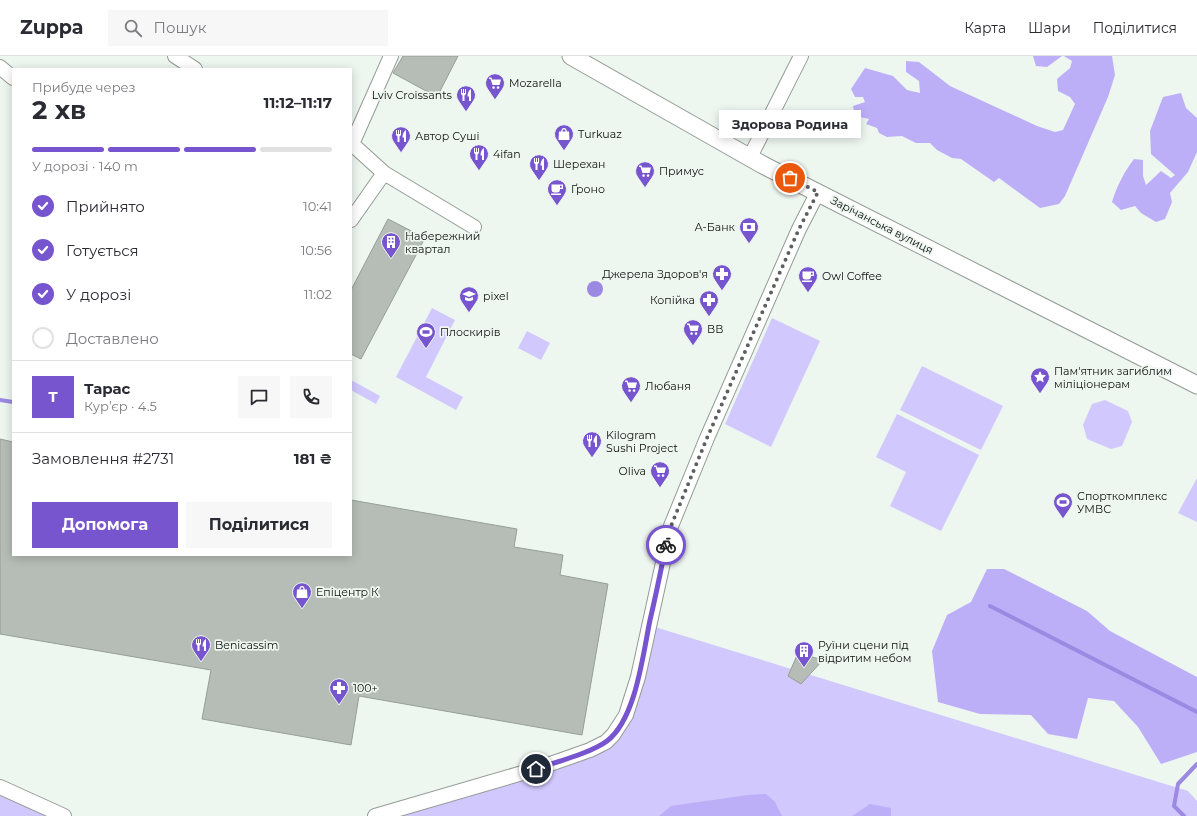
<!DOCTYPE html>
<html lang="uk">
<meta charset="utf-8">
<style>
body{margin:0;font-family:Montserrat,sans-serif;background:#f7f7f7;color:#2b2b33;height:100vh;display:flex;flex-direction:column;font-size:15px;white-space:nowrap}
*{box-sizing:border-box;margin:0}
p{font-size:13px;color:#7c7c81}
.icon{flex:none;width:22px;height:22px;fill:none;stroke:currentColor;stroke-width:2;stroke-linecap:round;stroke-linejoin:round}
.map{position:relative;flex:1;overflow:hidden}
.details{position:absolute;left:12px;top:12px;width:340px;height:488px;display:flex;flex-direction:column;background:#fff;border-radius:0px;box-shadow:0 2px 10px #0003}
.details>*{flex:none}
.pin{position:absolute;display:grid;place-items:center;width:34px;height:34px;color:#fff;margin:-17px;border:2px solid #fff;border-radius:50%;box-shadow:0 1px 4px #0007}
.courier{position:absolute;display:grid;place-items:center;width:40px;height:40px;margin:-20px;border:3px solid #7755cf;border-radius:50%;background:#fff;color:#222;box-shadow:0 1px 5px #0007}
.bubble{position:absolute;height:28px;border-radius:0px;background:#fff;box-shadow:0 2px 10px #0003;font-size:13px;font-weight:700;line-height:28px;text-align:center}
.head em{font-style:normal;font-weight:700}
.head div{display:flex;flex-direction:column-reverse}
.head{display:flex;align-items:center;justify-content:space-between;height:68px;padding:0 20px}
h1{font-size:26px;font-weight:700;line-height:30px}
.bar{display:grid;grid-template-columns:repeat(4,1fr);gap:6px 4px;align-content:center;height:48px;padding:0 20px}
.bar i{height:5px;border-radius:3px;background:#e1e1e2}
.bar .active{background:#7755cf}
.bar p{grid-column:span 4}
.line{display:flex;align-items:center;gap:10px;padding:0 20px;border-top:1px solid #e1e1e2}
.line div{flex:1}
.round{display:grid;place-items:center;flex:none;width:42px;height:42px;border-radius:0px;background:#f7f7f7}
ol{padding:0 20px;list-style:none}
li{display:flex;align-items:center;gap:12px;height:44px}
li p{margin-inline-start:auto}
li .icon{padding:4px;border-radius:50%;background:#7755cf;color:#fff;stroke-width:4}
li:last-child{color:#7c7c81}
li i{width:22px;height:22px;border:2px solid #e1e1e2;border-radius:50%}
.button{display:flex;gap:8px;margin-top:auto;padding:8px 20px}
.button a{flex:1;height:46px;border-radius:0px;background:#7755cf;color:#fff;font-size:16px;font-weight:700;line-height:46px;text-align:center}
.button a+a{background:#f7f7f7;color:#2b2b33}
header{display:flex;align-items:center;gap:24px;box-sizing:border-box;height:56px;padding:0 20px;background:#fff;border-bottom:1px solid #e1e1e2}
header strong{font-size:19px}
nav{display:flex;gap:22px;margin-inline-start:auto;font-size:14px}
.search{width:280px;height:36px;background:#f7f7f7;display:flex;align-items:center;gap:10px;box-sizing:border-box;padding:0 14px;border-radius:0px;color:#7c7c81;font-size:15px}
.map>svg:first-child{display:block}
.green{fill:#d1c8fd}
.forest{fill:#bcaff8}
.water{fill:#9b89e2}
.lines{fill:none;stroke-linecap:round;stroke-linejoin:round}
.stream{stroke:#9b89e2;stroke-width:4}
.building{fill:#b5bdb6;stroke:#969e98}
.minor-casing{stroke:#939b95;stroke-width:16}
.tertiary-casing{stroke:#939b95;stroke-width:19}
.minor{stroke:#fff;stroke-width:14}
.tertiary{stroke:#fff;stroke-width:17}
.done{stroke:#5d615e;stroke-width:4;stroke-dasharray:0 7.2}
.route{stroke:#7755cf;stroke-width:5}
.labels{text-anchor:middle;stroke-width:3.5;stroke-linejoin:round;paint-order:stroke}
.poi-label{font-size:11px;fill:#0f110f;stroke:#eef6f0;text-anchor:start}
.street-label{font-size:11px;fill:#0f110f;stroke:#eef6f0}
</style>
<header>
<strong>Zuppa</strong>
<div class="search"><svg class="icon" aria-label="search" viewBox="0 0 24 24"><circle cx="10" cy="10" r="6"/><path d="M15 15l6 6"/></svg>Пошук</div>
<nav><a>Карта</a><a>Шари</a><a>Поділитися</a></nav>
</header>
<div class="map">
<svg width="1197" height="760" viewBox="0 0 1197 760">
<rect width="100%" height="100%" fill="#eef6f0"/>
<path class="green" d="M432,252l23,12 -29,57 37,20 -7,13 -60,-33z
M772,262l48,23 -49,106 -46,-23z
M527,275l23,12 -9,17 -23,-12z
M922,310l81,40 -22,44 -81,-40z
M351,324l29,16 -4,8 -25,-14z
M1105,344l23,11 4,11 -10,24 -11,3 -24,-10 -4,-14 9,-21z
M897,358l82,41 -38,76 -51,-25 16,-34 -30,-15z
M1197,422v44l-19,-9z
M655,571l533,164 9,10v15h-801l229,-86 14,-29z
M0,737l49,23h-49z"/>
<path class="forest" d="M1033,0h29l-15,11 -11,-1z
M1064,0h48l3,19 -7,22 -43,99 -6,8 -19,4 -41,-30 -5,4 -33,-23 -9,-1 -15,-8 -7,-7h-14l-14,-7 -15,1 -8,-4 -2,-5 -11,-4 3,-5 -14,-3 -2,-10 12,-4 -2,-5h-8l-4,-8 14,-21 28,8 14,14 13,3 -1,-12 -13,-9v-11l13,1 31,24 87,40 18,6 8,-2 12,-26 -5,-7 -12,-6 -1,-12 13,-11 2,-7z
M1181,37l5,15 11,10v34l-9,20 -18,21 2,9 -7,17 -9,3 -15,-9 -6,-7 -14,4 -9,-8c5,-16 12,-30 22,-43l9,1v16l3,9 15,-14 10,7 4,-3 -24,-21 -1,-23 13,-34z
M987,513h17l83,42 23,20 87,46v75l-36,12 -23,-37 -24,-26 -26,-3 -11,41 -29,-5 -17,-19 -51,-1 -42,-12 -6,-51 15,-36 24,-13z
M766,738l9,8 7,14h-123l12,-10 77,-11z
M870,748l21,4v8h-39z"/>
<path class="water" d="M587 233a8 8 0 1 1 16 0a8 8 0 1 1-16 0Z"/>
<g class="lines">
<path class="stream" d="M0,344l13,2
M990,550l207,106
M1184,760l-10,-10 4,-22 19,-20"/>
</g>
<path class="building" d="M403,0h55l-21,41 -44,-24z
M388,163l37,19 -64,121 -10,-5v-64z
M0,383l13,3v113h338v-55l166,29 -3,18 49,8 -3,20 48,9 -26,151 -223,-39 -8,49 -149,-26 9,-49 -211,-36z
M798,597l25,7 -22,24 -13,-8z"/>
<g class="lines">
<g class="minor-casing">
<path id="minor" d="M175,0l20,13
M0,11l13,11
M750,101l51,-101
M384,117l90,54
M351,164l33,-47 -32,-29 39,-88
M0,731l64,29
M375,760l161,-47 54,-19 16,-8 7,-7 13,-20 12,-38 33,-151 36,-88 92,-209 19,-37"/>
</g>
<g class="tertiary-casing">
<path id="tertiary" d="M571,0l192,109 434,220"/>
</g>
<use href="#minor" class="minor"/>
<use href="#tertiary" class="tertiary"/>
</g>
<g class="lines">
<path class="done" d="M666,489l5,-19 36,-88 92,-209 19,-37 -28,-14"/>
<path class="route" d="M536,713c20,-7 55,-16 71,-28 29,-22 36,-87 43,-121 6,-25 11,-50 16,-75"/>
</g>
<defs>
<g id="supermarket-pin" transform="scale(1)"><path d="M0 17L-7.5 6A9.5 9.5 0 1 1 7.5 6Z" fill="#7755cf" stroke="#eef6f0"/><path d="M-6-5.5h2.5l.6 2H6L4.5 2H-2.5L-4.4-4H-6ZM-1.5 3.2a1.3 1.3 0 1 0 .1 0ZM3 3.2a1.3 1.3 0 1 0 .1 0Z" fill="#fff"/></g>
<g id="restaurant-pin" transform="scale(1)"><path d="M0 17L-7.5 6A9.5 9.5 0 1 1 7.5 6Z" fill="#7755cf" stroke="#eef6f0"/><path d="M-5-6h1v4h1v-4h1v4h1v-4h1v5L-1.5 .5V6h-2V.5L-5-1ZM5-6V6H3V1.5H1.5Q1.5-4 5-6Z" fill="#fff"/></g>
<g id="shop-pin" transform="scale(1)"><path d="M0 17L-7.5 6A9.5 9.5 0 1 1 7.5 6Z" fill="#7755cf" stroke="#eef6f0"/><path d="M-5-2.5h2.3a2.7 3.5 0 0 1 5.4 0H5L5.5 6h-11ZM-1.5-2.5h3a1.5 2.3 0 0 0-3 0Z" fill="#fff"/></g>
<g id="cafe-pin" transform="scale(1)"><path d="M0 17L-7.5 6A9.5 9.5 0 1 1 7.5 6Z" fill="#7755cf" stroke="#eef6f0"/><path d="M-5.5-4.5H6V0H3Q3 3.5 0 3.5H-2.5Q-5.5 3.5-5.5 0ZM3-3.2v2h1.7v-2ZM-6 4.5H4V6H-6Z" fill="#fff"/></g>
<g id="bank-pin" transform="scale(1)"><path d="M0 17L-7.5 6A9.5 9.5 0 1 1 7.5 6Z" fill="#7755cf" stroke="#eef6f0"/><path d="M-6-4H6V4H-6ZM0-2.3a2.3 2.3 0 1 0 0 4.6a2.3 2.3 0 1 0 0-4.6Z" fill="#fff"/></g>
<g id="building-pin" transform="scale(1)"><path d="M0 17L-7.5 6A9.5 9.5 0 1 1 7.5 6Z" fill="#7755cf" stroke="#eef6f0"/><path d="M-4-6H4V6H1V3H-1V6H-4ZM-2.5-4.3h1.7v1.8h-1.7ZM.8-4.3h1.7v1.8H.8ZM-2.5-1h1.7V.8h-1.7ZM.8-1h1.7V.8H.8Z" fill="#fff"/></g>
<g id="pharmacy-pin" transform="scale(1)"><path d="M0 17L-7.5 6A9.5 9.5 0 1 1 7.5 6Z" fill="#7755cf" stroke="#eef6f0"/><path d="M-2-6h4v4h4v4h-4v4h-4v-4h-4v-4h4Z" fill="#fff"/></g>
<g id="school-pin" transform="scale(1)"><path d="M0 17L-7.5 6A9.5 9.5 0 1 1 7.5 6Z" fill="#7755cf" stroke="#eef6f0"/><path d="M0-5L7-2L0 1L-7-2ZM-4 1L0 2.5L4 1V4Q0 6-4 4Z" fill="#fff"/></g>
<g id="stadium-pin" transform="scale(1)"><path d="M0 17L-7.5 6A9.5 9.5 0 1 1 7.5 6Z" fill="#7755cf" stroke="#eef6f0"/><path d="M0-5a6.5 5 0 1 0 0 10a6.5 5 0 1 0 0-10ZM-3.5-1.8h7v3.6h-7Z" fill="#fff"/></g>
<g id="sight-pin" transform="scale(1)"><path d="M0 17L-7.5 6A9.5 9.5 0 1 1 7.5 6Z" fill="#7755cf" stroke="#eef6f0"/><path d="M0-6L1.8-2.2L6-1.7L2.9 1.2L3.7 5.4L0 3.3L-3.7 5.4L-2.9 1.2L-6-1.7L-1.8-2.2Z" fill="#fff"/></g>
</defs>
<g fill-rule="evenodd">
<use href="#supermarket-pin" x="495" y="27"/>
<use href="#restaurant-pin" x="466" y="39"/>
<use href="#shop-pin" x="564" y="78"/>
<use href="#restaurant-pin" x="401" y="80"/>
<use href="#restaurant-pin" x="479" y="98"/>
<use href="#restaurant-pin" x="539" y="108"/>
<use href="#supermarket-pin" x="645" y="115"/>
<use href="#cafe-pin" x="557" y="133"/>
<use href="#bank-pin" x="749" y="171"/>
<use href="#building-pin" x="391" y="186"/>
<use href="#pharmacy-pin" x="722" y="218"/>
<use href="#cafe-pin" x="808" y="220"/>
<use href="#school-pin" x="469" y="240"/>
<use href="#pharmacy-pin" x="709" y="244"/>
<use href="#supermarket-pin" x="693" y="273"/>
<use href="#stadium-pin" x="426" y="276"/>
<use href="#sight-pin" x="1040" y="321"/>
<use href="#supermarket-pin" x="631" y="330"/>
<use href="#restaurant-pin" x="592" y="385"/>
<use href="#supermarket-pin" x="660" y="415"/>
<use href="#stadium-pin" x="1063" y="446"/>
<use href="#shop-pin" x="302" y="536"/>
<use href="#restaurant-pin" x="201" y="589"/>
<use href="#building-pin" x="804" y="595"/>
<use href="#pharmacy-pin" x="339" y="632"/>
</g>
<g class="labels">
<g class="poi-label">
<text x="509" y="31">Mozarella</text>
<text x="452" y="43" text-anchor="end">Lviv Croissants</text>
<text x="578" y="82">Turkuaz</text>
<text x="415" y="84">Автор Суші</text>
<text x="493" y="102">4ifan</text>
<text x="553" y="112">Шерехан</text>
<text x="659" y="119">Примус</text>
<text x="571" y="137">Ґроно</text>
<text x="735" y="175" text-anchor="end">А-Банк</text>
<text x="405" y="184">Набережний<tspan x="405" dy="13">квартал</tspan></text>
<text x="708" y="222" text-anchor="end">Джерела Здоров'я</text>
<text x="822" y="224">Owl Coffee</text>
<text x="483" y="244">pixel</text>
<text x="695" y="248" text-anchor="end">Копійка</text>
<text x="707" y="277">ВВ</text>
<text x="440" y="280">Плоскирів</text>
<text x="1054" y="319">Пам'ятник загиблим<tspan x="1054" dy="13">міліціонерам</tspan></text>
<text x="645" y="334">Любаня</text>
<text x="606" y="383">Kilogram<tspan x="606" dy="13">Sushi Project</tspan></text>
<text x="646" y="419" text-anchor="end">Oliva</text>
<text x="1077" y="444">Спорткомплекс<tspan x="1077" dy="13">УМВС</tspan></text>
<text x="316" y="540">Епіцентр К</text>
<text x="215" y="593">Benicassim</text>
<text x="818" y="593">Руїни сцени під<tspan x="818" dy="13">відритим небом</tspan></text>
<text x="353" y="636">100+</text>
</g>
<g class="street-label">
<text transform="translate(882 169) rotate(27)" y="4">Зарічанська вулиця</text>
</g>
</g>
</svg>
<div class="pin" style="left:790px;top:122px;background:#ea580c"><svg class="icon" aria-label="bag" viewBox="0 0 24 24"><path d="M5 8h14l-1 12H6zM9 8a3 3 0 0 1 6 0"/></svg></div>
<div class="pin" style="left:536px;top:713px;background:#1f2937"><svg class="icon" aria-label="home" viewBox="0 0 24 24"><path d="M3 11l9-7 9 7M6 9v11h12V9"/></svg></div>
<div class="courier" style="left:666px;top:489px"><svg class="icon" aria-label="bike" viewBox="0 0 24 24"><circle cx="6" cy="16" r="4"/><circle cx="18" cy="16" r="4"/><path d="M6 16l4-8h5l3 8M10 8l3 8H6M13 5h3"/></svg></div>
<div class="bubble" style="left:719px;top:54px;width:142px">Здорова Родина</div>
<section class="details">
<div class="head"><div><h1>2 хв</h1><p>Прибуде через</p></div><em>11:12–11:17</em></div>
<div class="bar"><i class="active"></i><i class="active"></i><i class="active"></i><i></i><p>У дорозі · 140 m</p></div>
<ol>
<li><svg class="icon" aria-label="check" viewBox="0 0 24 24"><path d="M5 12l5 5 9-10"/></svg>Прийнято<p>10:41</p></li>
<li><svg class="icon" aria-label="check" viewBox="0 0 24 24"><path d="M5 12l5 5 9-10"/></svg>Готується<p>10:56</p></li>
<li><svg class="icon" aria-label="check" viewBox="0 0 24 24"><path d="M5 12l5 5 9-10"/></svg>У дорозі<p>11:02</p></li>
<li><i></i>Доставлено</li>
</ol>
<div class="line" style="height:72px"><b class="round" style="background:#7755cf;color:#fff">Т</b><div><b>Тарас</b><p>Кур’єр · 4.5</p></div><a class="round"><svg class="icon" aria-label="chat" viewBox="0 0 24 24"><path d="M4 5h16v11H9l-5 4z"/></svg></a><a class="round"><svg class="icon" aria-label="phone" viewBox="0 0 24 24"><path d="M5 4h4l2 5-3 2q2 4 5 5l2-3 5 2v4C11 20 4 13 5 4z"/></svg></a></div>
<div class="line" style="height:52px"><div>Замовлення #2731</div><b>181 ₴</b></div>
<div class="button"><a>Допомога</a><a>Поділитися</a></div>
</section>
</div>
